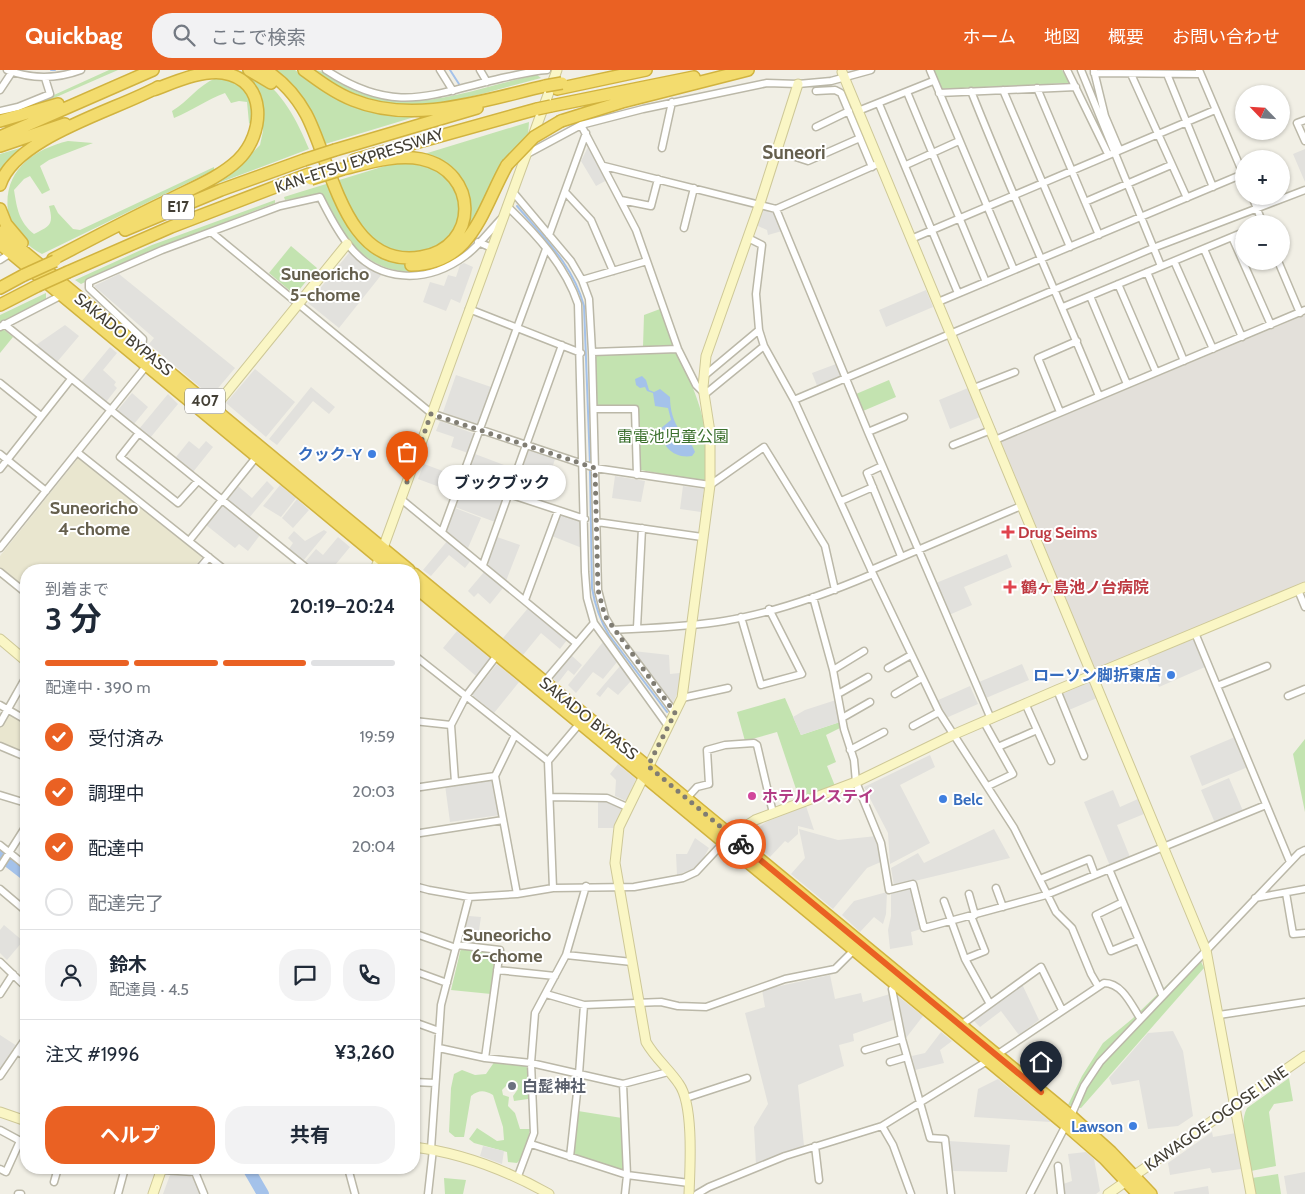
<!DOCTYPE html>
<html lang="ja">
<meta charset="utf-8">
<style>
body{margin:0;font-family:Cabin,"Noto Sans JP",sans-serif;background:#f2f2f3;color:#1f2937;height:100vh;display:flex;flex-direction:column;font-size:19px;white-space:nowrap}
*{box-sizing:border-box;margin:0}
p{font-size:16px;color:#747a83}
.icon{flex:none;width:28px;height:28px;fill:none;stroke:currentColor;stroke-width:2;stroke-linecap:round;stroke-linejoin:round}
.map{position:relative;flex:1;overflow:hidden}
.details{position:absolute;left:20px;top:494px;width:400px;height:610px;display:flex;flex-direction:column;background:#fff;border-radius:20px;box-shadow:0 1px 4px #0004}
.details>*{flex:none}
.needle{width:32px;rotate:295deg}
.buttons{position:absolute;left:1235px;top:15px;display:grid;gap:10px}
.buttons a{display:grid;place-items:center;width:55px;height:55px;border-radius:50%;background:#fff;box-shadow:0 1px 4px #0004;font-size:25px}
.pin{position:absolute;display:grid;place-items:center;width:42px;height:42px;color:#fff;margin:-51px -21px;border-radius:50% 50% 50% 0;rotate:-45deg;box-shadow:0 0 5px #0007}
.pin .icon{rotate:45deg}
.courier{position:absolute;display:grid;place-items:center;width:50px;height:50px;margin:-25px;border:4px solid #ea6123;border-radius:50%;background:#fff;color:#222;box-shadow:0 1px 6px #0007}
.bubble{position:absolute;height:35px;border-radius:18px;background:#fff;box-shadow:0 1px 4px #0004;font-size:16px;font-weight:700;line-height:35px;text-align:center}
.head em{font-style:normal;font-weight:700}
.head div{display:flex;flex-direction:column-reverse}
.head{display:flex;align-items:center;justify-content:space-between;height:85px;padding:0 25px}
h1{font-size:32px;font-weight:700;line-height:38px}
.bar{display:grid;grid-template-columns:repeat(4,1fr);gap:8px 5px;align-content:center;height:60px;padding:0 25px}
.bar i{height:6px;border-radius:4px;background:#e0e1e3}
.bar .on{background:#ea6123}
.bar p{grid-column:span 4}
.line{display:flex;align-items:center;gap:12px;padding:0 25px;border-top:1px solid #e0e1e3}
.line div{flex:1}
.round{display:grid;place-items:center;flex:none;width:52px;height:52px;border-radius:20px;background:#f2f2f3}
ol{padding:0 25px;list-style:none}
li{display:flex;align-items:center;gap:15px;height:55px}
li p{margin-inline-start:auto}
li .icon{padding:5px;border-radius:50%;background:#ea6123;color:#fff;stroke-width:4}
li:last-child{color:#747a83}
li i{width:28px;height:28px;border:2px solid #e0e1e3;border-radius:50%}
.cta{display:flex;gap:10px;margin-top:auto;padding:10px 25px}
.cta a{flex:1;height:58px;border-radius:20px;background:#ea6123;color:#fff;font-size:20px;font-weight:700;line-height:58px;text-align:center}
.cta a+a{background:#f2f2f3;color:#1f2937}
header{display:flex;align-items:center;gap:30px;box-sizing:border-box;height:70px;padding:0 25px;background:#ea6123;color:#fff}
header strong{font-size:24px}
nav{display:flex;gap:28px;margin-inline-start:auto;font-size:18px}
.search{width:350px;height:45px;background:#f2f2f3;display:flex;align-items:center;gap:12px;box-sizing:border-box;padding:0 18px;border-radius:20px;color:#747a83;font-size:19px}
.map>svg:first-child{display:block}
.industrial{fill:#e3e0da}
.education{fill:#e9e6cf}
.green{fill:#c3e3b0}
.parking{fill:#e2e1dd}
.water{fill:#a4c2ea}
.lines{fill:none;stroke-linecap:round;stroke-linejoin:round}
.stream{stroke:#a4c2ea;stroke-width:2}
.river{stroke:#a4c2ea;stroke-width:12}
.street-casing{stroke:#bbb8a8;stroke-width:9}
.secondary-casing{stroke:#cec897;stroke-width:11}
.highway-casing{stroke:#d1b33f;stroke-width:14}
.street{stroke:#fff;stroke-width:6}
.secondary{stroke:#faf6c5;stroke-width:9}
.highway{stroke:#f3dc6e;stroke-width:11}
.highway-bridge-casing{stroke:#d1b33f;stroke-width:14;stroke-linecap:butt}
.highway-bridge{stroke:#f3dc6e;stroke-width:11}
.done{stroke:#807d73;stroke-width:5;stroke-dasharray:0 9}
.route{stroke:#ea6123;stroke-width:6}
.shop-dot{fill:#3f7fe0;stroke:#fff;stroke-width:2}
.health-dot{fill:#e0444e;stroke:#fff;stroke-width:2}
.hotel-dot{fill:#d1479c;stroke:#fff;stroke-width:2}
.worship-dot{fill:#6b7280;stroke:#fff;stroke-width:2}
.labels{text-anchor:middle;stroke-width:4;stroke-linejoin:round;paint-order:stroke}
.shield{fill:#fff;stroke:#7b7972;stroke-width:1}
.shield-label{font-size:15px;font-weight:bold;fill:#433f35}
.street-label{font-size:16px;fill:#433f35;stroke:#fff}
.park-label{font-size:16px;fill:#3b702d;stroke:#fff}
.shop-label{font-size:16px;font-weight:bold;fill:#366cbe;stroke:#fff;text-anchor:end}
.health-label{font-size:16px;font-weight:bold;fill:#be3a42;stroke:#fff;text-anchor:start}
.hotel-label{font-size:16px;font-weight:bold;fill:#b23c85;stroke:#fff;text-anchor:start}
.worship-label{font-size:16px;font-weight:bold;fill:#5b616d;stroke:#fff;text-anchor:start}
.neighbourhood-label{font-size:18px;font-weight:bold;fill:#655f4d;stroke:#fff}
.quarter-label{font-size:19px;font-weight:bold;fill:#655f4d;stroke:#fff}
</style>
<header>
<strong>Quickbag</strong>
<div class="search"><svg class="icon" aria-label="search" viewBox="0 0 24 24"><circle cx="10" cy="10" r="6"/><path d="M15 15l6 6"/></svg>ここで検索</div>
<nav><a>ホーム</a><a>地図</a><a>概要</a><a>お問い合わせ</a></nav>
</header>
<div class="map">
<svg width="1305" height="1124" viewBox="0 0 1305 1124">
<rect width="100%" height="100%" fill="#f1efe5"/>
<path class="industrial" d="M1305,245v268l-210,86 -94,-227z"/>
<path class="education" d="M79,387l124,99 -11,14h-166v19l-26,-21v-12z
M8,644l18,10v29l-26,-10v-15z"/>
<path class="green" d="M109,0h9l-73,32 -2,-2z
M230,0c43,0 65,46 79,79l-112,42 39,-22 24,-24 3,-14 -1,-23z
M271,0h24l28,21 35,16 11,4 52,4 -99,30z
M313,0c13,0 22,11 34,17 11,5 24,9 36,12 46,10 107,-15 154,-24l4,3c-86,22 -148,50 -228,-8z
M934,0h128l7,13 -127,6z
M216,8c31,3 37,21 38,49l-5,-4 -2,-21 -8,-1 -8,2 -6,-10c-19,7 -32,17 -51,25l-2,-7c17,-10 25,-25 44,-33z
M529,52l-1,14c-19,32 -40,62 -58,94 -4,8 -7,22 -14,27 -29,24 -75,18 -100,-9 -15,-15 -25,-36 -36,-54l-35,6 -1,-3 16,-5z
M68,71l25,2 -44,17 -9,6 10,24 -8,4 -12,-18 -6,3 -10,11c3,19 5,32 20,44 16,-8 20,-9 15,-28l5,-1 4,8 15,16 7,1 134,-63v3l-172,84c-15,-7 -26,-21 -33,-36 -9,-45 22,-68 59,-77z
M27,76l-27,30v-22z
M275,130v3l-125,48 -69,33 -6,-4 77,-35z
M291,176l26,22 -22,27 -26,-22z
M46,223v6l-46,24v-8z
M660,239l15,35 -2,3h-30l1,-32z
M3,259l10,8 -13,16v-23z
M677,282c23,50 33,72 29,129l-66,-11 -2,-64 -41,-1 -1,-50z
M889,310l7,17 -33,14 -7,-17z
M785,628l16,37 39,-13v6l-14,7 10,27 -9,4 8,20 -36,12 -22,-66 -32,9 -8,-29z
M1305,669v73l-12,-58z
M461,878l35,5 -5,41 -40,-4z
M1198,885l6,13 -123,140 -13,-3 14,-29 21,-33 29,-24z
M495,991l26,3 7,4v31l-14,2 -1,-5 5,-7 -8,-7 -8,8 1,5 6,2 -1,9 7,7 5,16h10l-5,25 -8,9 -9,-1 -1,-10 -33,-9 -5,-4 8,-11 20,13 7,-1 -1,-13 -10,-32c-9,-5 -14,-5 -22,1l-7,41h-9l-6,-5 2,-44 3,-14 8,-4 13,5 11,-1z
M1289,1008l4,23 -19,3 -5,8 7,54 -25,5c-3,-19 -13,-46 -4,-63z
M578,1041l44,7 2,51 -3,2 -49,-15z
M1278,1104l3,20h-26l-3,-16z
M444,1108l22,2 -3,14h-18z"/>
<path class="parking" d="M589,75l18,35 -11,6 -15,-25z
M1305,79v33l-12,-28z
M766,137l9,4 7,20 -14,4 -1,-5 -11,-5 6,-15z
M349,183l15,12 18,9 -43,54 -31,-25z
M464,193l9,4 -13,36 -9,-4 -5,12 -23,-9 7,-20 14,4 4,-11 8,2 4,-12z
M119,204l116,94 -21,25h-7l-58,-49 5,-6 -60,-52z
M926,220l7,17 -47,20 -7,-17z
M65,255l14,11 -22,26 -21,-17z
M110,277l7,6 -14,17 13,12 -2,3 3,3 -11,14 -25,-20z
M836,294l6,14 -24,10 -6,-15z
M255,299l40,33 -29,35 -40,-34z
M456,305l35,12 -13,38 -35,-13z
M311,317l24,20 -6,7 -16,-13 -36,44 -8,-6z
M968,318l12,29 -30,12 -11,-29z
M132,323l16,14 -14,17 -17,-13z
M168,324l10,10 -28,34 -11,-9z
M440,351l35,13 -7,19 -17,-6 3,-10 -18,-6z
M189,371l10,8 7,-8 7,6 -20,25 -17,-15z
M529,380l26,9 -7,22 -27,-10z
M475,384l40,15 -20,53 -40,-15z
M424,394l35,13 -6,15 -35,-13z
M615,406l30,5 -4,21 -29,-4z
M267,411l7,7 -25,30 -22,-18 11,-14 14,12z
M280,415l16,13 -15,19 -18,-11z
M683,416l21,3 -3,23 -21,-3z
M297,429l12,11 -16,18 -11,-10z
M222,434l38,31 -12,16 -9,-7 -4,4 -29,-23z
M455,438l26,10 -13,30 -22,-17z
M561,444l19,7 2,27 -30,-12z
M324,460l3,2 -24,29 -14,-12 4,-6 -5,-5 6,-7 11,10z
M338,467l12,10 -19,23h-16l-10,-8 11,-13 7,6z
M497,467l23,8 -14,36 -19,-17z
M448,470l23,20 -6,8 -16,-13 -18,21 -8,-6z
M1007,484l5,13 -48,20 8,18 -23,10 -13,-32z
M484,502l19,16 -13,16 -12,-11 -4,4 -6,-6z
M529,537l38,33 -7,9 -19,-16 -18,22 -20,-17z
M457,561l33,27 -14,18 -33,-28z
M1193,569l12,28 -46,20 -12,-29z
M603,572l14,20 -14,17 -10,-7 -17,21 -8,-8z
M633,581l36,4 1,19 10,-1 -1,16 -6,15z
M571,585l11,10 -8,10 -6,-5 -10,13 -7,-5z
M497,594l22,18 -25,31 -22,-18z
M1022,594l7,16 -43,18 -7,-16z
M620,596l11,15 -13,14 -10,-8 -8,10 -4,-3z
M1090,612l7,16 -28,12 -7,-16z
M970,616l8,18 -32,14 -10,-17z
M836,630l4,22 -39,13 -8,-18 12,-7z
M1235,667l13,30 -46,19 -12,-30z
M930,685l5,12 -35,18 30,58 -40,21 -2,-31 -24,-46z
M618,694l18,15 -10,22 -11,-5 1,-16 -6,-6z
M494,708l6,37 -50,7 -5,-37z
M1229,708l14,33 -28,12 -14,-33z
M1113,720l7,17 18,-8 6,15 -27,11 13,32 -20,9 -26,-64z
M598,731h9l15,7 -7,20h-17z
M806,736l8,24 -16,-4v8l-10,9 -3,-2 -15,16 -22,-21 18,-14z
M799,759l39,11 39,-4 6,25 -16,7 -34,41 -42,-35 14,-16z
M994,759l16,29 -116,28 -3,-18 27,-15 6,10z
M695,768l14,10 -6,11 -10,10 -16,6 -1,-21h11z
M910,818l11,41 -10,3 2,13 -23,4 -2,-19 3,-14v-22z
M887,822l-1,22 -3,10 -9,-7 -14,15 -18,-17 12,-14z
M469,846l12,1 -4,26 -16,-1z
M4,855l19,16 -16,19 -7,-7v-23z
M830,905l5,24 26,-6 2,9 27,-8 6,25 -43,15 1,7 -15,4 5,21 -46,19 6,61 -48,19 -2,-38 14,-23 -23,-91 20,-6 -3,-17z
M1022,914l17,36 -20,15 -18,-24 -21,16 -7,-7z
M898,926l25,20 -17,22z
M1173,961l10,20 10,65 -15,10 -30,3 -9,-49 -27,5 -3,-7 39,-45z
M941,962l11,9 -12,9 4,13 -29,7 -3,-14 13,-3z
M0,965l17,11 -17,23z
M998,1009l53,43 -77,-5 4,-28z
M1212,1062l1,5 23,-4 5,36 -29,4 -2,-5 -40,7 -2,-12z
M948,1071l62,4 -3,27 -57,-1z
M483,1076l21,5 -2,13 -22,-8z
M1086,1082l8,7 6,32 -4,3h-31l-2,-10 9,-3 -4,-27z
M1305,1102v22h-18l-3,-18z
M170,1105l20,1 5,3 6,15h-38z
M1208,1116l1,8h-35v-2z"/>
<path class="water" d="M642,306l4,4 3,10 5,2 6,-3 10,8c0,12 3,25 11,35 6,8 11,11 14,20l-3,4c-18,3 -31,-10 -32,-27l11,-9 -3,-12 -13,-2 -2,-13 -6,-2 -2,-4 -5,1 -4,-3 -1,-6z"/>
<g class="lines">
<path class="stream" d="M51,0h4
M450,0l9,14
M517,136c27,32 56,59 67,100l6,158
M590,399l2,119c3,18 8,32 17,47l58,77"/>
<path class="river" d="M0,785l26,20
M248,1098l15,26"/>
<g class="street-casing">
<path id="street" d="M7,0c24,9 50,9 74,0
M326,0c68,45 104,25 176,8 15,-3 30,-7 45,-8
M440,0l13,21
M480,0l7,12
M930,0l84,200
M1067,0l41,84
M1081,0l80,196
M1199,0l45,106
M1094,1l11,45 14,33
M1094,3l106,1
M1131,4l56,124
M1167,4l46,113
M1037,18l62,147
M0,20l12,-18
M1003,20l67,157
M816,21l19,-1 6,3 31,74
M971,21c41,103 86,203 128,305
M907,22l79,190
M939,23l137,-6
M879,34l79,189
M0,41l18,-4 32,-13 -5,-16
M858,41l75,-30
M1305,50l-8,3 8,18
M581,55l55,105 42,119 18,36 7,7
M816,57l33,-16
M662,78l10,-46
M777,81l31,10 52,-23
M527,84l54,-29 62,-16 124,-26 31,1 33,-3 40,-11
M906,95l53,-24
M604,96l172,43 92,223 123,287
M513,122l58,69 11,19 7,19 3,53 6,238 7,27 8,13 62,83
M566,123l25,27 22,51
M1252,126l11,28
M621,130l30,6 7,-27
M1085,132l86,-37
M507,136c29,28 58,59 71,98l7,268 2,26 7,25 74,103
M776,139l104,-46
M684,158l10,-40
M211,162l220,181 164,55 115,17 54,-38 61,99 10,44
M549,165l37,-102
M1232,167l39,88
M748,168l14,7 -6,49 3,36 5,16 30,54 79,174 66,138 75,116 42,84 16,16 19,46 7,12
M911,169l304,-129
M478,172l14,6
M1204,179l38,88
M0,190l11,-7
M1174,191l39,88
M1278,191l22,52
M1147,202l37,89
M582,210l65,-19
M1118,214l38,88
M1090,226l37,88
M938,232l305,-128
M1063,237l181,-75
M469,239l112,44
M4,254l305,246
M0,257l62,-32
M142,279l1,-10 -54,-51v-6l73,-32 118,-44 40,-9c8,16 16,32 27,46 30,41 80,41 118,13 14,-10 25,-26 37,-38
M592,282l86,-3
M704,306l55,-46
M0,313l41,33
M974,318l41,-16
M704,325l60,-49
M794,330l359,-152 152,-58
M594,339h41l2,66
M1060,342l-22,-54 39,-17
M868,362l36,-15
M139,363l-19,24 58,46 20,-22
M995,370l310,-130
M953,375l38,-15
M77,382l148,118
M0,384l46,37
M882,396l-15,7 34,83
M0,399l71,-90
M509,424l76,25
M401,429l175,144
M841,431l32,-14
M597,452l105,15
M442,462l104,-283
M189,471l68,-85
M0,478l147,-183
M483,495l79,-220
M198,500l11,-13
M871,500l150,-64
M0,502l26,21
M1298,520l7,17
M813,527l20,73 11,59 10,31 2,22 25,61 8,47 24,-6 11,44 122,-33 220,-90
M525,530l33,-89
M741,547l20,68 41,-11 -33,-65
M637,558l5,-100
M613,560c37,-2 74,-3 111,-9 50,-8 102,-27 149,-47
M1195,563l95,229
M414,585l134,106
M888,598l23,-13
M833,600l31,-19
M545,611l49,-58
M1217,616l50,-20
M1057,620l27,66
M838,624l30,-17
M895,624l27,-16
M1288,626l17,-7
M682,628l46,-10
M1025,633l26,58
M0,635l26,15
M842,648l28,-16
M414,651l37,4
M984,652l29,52 -25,12
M0,653l26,-46
M913,656l26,-14
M515,665l-20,41 22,118
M0,676l26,11
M998,677l39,-17
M850,680l34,-18
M455,712l-4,-57 15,-29 32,-42
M414,718l81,-12
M0,725l26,8
M550,727l57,1 20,9
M687,728l10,-11 12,-3 -2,-34 18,-5 29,-2 3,2 16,68
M414,764l89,-14
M0,775l26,21
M0,797l26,-41
M1109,799l53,126
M1040,809l49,-20 6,16
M414,816l15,4 40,7 48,-3 36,-6 81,-1 49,-9 13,-6 28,-30
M553,818l-5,-127 32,-38
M996,818l7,19
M0,819l26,22
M1286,823l7,41 12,-1
M969,824l6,21
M1255,828l50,-9
M944,831l21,58 25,45
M1123,832l-27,13 15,36 27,-11
M414,866l5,-1 37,13
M457,875l43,5 -15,108
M566,885l66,7
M965,889l20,-8 -14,-35
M0,892l26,25
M497,900l58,6
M414,901l33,12
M896,913l-4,6 10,50 28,99 15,1 6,55
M0,924l13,-20
M546,924l38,11 77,-3 17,4 28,1 79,-28 50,-10 20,-20
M1219,945l86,-13
M414,952l25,9
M961,955l80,-58 21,43
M439,978l46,10 46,5 92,21 45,-12
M865,980l37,-11
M17,981l9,6
M890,992l17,-5
M0,1006l26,-38
M414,1012l21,1
M623,1014l4,91 -2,19
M686,1028l61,-20
M1071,1046l13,-30 16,-24 199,-209 6,-3
M882,1056l11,19 18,49
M0,1060l26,14
M531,1074l96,31 62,8
M815,1076l4,34
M431,1079l10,-144 28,-108
M570,1087l9,-83 5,-69
M1058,1096l3,28
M348,1098l7,26
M0,1099l6,3 14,-31
M161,1100l34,2 9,22
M518,1106l16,-43 -3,-70 4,-50 31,-58 20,-69
M54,1112l4,-14
M18,1124h3
M118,1124l7,-26
M428,1124l5,-45
M697,1124l12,-7 76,-31 97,-30 107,-66 115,-77c18,0 27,21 36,35
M1030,1124l36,-69"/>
</g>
<g class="secondary-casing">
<path id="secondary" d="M842,2l364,878 45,244
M214,338l133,-164
M375,500l182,-500
M0,569l26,22
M726,769l29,-19 101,-38 99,-48 102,-44 248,-103
M0,1042l26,9
M414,1077c49,6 92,23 135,47
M153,1124l9,-26
M689,1124c1,-26 5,-89 -10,-110 -10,-15 -24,-26 -33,-42l-31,-179 4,-36 63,-129 28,-213v-53l-7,-45 3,-31 54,-153 38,-119
M1108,1124l197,-138"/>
</g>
<g class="highway-casing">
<path id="highway" d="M249,0l22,13
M265,0c18,11 31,26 41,44 26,48 38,156 115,143 59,-10 58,-86 0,-98 -25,-5 -53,4 -78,10
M304,0c15,11 31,23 49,30 61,25 131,0 192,-14
M557,19l89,-19
M551,36l143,-29
M0,51l58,-17
M561,51l61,-19 126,-32
M0,67l153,-67
M0,76l65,-22
M335,80l142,-42
M354,90l183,-51
M0,115c15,-48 117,-75 158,-98
M0,139l6,15 16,19
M125,160l96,-40 83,-30
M0,162l409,338
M0,174l394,326
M53,189c37,-19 74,-39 112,-57 24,-13 53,-23 73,-42 27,-26 30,-80 -15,-87 -23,-3 -50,10 -70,17
M411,195c62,-1 71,-56 96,-100
M68,202l103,-45 138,-53
M0,218l24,-13
M0,235l37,-19
M414,504l657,542 40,36 40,42
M414,516l652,539 38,33 34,36"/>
</g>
<use href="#street" class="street"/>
<use href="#secondary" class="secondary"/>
<use href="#highway" class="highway"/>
<g class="highway-bridge-casing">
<path id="highway-bridge" d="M545,16l17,-3
M537,39l14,-3
M304,90l31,-10
M507,95l27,-28 27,-16
M311,109l32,-10
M24,205l31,-14
M37,216l31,-14"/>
</g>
<use href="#highway-bridge" class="highway-bridge"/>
</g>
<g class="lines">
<path class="done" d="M407,412l24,-68 164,54 3,122 7,26 70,97 -27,53 93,78"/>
<path class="route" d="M741,774l300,248"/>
</g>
<g class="shop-dot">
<circle cx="372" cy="384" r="5"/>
<circle cx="1171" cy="605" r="5"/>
<circle cx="943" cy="729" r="5"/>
<circle cx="1133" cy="1056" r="5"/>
</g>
<g class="health-dot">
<path d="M1005.5 454.5h5v5h5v5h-5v5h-5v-5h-5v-5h5z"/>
<path d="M1007.5 509.5h5v5h5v5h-5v5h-5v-5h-5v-5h5z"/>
</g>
<circle class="hotel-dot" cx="752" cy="726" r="5"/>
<circle class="worship-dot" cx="512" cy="1016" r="5"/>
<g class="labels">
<g class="shield">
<rect x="162" y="124.5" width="32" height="25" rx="4"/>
<rect x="185" y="318.5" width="40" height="25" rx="4"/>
</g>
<g class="shield-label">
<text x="178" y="142">E17</text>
<text x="205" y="336">407</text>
</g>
<g class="street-label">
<text transform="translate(359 90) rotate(-18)" y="6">KAN-ETSU EXPRESSWAY</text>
<text transform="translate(124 264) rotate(39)" y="6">SAKADO BYPASS</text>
<text transform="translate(589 648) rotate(39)" y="6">SAKADO BYPASS</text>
<text transform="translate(1216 1048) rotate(-35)" y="6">KAWAGOE-OGOSE LINE</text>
</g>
<g class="park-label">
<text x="673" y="372">雷電池児童公園</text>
</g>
<g class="shop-label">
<text x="362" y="390">クック-Y</text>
<text x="1161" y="611">ローソン脚折東店</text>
<text x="953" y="735" text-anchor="start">Belc</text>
<text x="1123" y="1062">Lawson</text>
</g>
<g class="health-label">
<text x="1018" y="468">Drug Seims</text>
<text x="1021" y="523">鶴ヶ島池ノ台病院</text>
</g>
<g class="hotel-label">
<text x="762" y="732">ホテルレステイ</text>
</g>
<g class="worship-label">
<text x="522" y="1022">白髭神社</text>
</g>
<g class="neighbourhood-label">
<text x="325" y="210">Suneoricho<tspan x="325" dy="21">5-chome</tspan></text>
<text x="94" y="444">Suneoricho<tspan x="94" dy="21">4-chome</tspan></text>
<text x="507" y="871">Suneoricho<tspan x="507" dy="21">6-chome</tspan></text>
</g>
<g class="quarter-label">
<text x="794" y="89">Suneori</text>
</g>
</g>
</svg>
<div class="buttons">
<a><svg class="needle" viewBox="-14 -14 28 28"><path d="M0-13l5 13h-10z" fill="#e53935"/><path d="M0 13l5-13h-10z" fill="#747a83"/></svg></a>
<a>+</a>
<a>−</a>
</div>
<div class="pin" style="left:407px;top:412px;background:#ea580c"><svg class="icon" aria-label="bag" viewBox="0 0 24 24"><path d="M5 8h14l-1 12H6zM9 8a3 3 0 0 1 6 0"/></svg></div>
<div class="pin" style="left:1041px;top:1022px;background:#1f2937"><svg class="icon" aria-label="home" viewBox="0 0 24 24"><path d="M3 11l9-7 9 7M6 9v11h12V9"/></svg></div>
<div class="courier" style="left:741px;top:774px"><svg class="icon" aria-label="bike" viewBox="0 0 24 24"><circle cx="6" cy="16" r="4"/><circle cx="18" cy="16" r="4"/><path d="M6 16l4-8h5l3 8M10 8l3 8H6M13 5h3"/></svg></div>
<div class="bubble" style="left:438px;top:395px;width:128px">ブックブック</div>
<section class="details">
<div class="head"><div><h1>3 分</h1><p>到着まで</p></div><em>20:19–20:24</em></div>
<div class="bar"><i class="on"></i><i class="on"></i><i class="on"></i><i></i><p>配達中 · 390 m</p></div>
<ol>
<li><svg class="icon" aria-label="check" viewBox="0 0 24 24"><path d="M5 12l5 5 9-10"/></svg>受付済み<p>19:59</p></li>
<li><svg class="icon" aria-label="check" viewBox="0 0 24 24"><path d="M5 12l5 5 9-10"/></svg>調理中<p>20:03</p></li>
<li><svg class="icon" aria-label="check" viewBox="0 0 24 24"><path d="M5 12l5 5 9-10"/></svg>配達中<p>20:04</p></li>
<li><i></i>配達完了</li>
</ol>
<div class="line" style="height:90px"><a class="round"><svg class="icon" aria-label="person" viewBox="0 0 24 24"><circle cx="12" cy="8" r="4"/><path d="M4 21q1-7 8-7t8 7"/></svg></a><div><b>鈴木</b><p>配達員 · 4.5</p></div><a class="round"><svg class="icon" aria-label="chat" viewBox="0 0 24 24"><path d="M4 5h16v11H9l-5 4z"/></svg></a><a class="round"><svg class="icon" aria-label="phone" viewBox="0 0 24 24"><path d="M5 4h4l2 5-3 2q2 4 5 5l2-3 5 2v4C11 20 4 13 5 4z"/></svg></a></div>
<div class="line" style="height:65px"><div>注文 #1996</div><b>¥3,260</b></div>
<div class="cta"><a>ヘルプ</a><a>共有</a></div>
</section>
</div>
